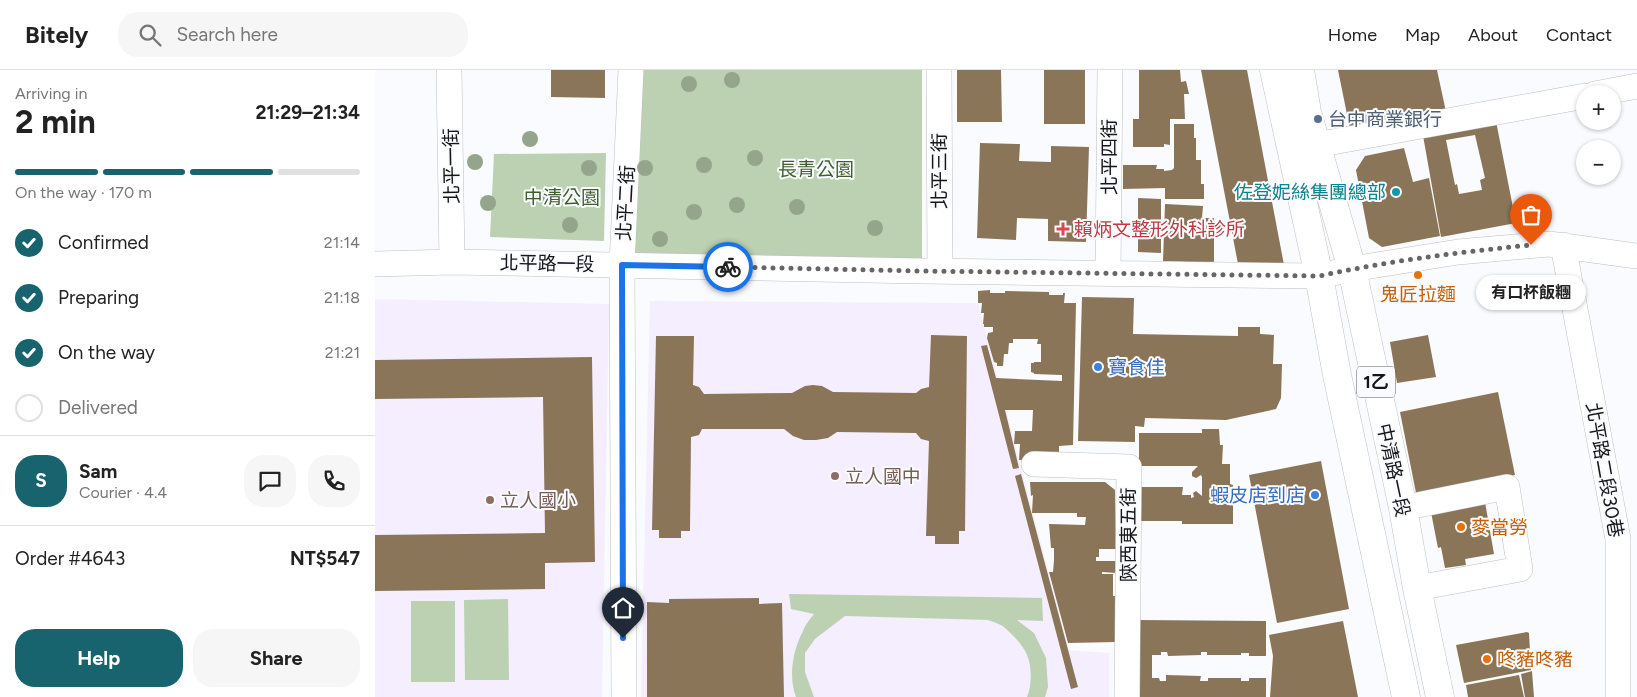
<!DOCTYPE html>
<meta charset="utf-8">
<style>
body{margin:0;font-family:Figtree,"Noto Sans TC",sans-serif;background:#f6f6f6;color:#222;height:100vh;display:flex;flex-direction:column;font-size:19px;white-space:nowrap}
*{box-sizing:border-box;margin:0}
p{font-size:16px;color:#767676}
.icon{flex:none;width:28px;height:28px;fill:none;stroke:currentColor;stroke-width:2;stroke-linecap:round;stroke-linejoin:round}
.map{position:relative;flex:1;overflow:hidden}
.details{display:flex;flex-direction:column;background:#fff;width:375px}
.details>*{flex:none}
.controls{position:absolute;left:1201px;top:15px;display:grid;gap:10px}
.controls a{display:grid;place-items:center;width:45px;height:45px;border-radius:50%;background:#fff;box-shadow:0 1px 4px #0004;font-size:25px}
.pin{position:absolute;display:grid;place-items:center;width:42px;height:42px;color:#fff;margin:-51px -21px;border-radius:50% 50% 50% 0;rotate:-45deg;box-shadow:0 0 5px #0007}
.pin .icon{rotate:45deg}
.courier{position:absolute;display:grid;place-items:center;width:50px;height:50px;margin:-25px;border:4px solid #1a73e8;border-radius:50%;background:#fff;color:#222;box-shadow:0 1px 6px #0007}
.bubble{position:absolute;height:35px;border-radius:18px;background:#fff;box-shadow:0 1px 4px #0004;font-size:16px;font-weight:700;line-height:35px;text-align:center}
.headline em{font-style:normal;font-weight:700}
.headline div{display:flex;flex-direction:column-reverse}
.headline{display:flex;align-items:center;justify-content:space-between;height:85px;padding:0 15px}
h1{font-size:32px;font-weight:700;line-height:38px}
.bar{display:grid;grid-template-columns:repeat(4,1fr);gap:8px 5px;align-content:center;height:60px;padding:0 15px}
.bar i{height:6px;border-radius:4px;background:#e0e0e0}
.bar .current{background:#17636e}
.bar p{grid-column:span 4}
.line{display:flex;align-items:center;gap:12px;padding:0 15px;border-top:1px solid #e0e0e0}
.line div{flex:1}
.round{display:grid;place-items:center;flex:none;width:52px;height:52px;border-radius:20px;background:#f6f6f6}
ol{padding:0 15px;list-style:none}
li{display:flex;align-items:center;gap:15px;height:55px}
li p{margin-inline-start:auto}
li .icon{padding:5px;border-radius:50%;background:#17636e;color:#fff;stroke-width:4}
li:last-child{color:#767676}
li i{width:28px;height:28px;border:2px solid #e0e0e0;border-radius:50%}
.action{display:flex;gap:10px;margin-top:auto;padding:10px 15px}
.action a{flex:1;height:58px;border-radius:20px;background:#17636e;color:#fff;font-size:20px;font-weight:700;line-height:58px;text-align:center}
.action a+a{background:#f6f6f6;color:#222}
header{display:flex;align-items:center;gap:30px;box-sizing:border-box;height:70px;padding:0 25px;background:#fff;border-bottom:1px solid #e0e0e0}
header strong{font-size:24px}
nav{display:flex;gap:28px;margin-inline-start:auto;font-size:18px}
.search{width:350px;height:45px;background:#f6f6f6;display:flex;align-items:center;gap:12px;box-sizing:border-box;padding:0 18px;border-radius:20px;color:#767676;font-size:19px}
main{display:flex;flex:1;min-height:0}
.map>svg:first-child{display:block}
.education{fill:#f4eeff}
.green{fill:#bcd1b1}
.building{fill:#8b7558;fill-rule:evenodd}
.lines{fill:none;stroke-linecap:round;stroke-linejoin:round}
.minor-casing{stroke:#bebfc2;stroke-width:26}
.major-casing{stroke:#bebfc2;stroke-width:29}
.minor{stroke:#fff;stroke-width:25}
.major{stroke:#fff;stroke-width:28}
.tree{fill:#94a58c}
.done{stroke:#666668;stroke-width:5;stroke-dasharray:0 9}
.route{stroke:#1a73e8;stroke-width:6}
.service-dot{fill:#5c6f8a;stroke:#fafbfe;stroke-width:2}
.culture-dot{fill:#0f9aa8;stroke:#fafbfe;stroke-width:2}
.health-dot{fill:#e0444e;stroke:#fafbfe;stroke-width:2}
.food-dot{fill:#e8710a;stroke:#fafbfe;stroke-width:2}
.shop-dot{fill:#3f7fe0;stroke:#fafbfe;stroke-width:2}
.education-dot{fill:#8d6e63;stroke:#fafbfe;stroke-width:2}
.labels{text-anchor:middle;stroke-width:4;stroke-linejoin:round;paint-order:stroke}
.shield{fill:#fafbfe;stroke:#5a5b5c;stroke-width:1}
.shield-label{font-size:18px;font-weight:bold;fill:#161617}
.service-label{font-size:19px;fill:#4e5e75;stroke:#fafbfe;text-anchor:start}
.street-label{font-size:19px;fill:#161617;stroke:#fafbfe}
.park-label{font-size:19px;fill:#415e2f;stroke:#fafbfe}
.culture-label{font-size:19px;fill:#0d838f;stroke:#fafbfe;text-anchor:end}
.health-label{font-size:19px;fill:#be3a42;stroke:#fafbfe;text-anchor:start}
.food-label{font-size:19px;fill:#c56008;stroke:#fafbfe;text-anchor:start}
.shop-label{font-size:19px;fill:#366cbe;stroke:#fafbfe;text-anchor:start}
.education-label{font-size:19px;fill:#785e54;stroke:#fafbfe;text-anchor:start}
</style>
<header>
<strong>Bitely</strong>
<div class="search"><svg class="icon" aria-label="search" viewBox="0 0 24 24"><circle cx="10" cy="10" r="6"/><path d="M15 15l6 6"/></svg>Search here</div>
<nav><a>Home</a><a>Map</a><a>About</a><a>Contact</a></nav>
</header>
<main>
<section class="details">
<div class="headline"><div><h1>2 min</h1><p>Arriving in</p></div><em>21:29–21:34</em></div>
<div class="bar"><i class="current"></i><i class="current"></i><i class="current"></i><i></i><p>On the way · 170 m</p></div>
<ol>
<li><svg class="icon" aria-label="check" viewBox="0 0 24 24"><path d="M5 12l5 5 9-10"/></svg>Confirmed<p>21:14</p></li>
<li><svg class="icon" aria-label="check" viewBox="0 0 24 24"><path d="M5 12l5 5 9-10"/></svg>Preparing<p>21:18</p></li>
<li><svg class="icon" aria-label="check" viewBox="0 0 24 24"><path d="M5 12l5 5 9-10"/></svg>On the way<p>21:21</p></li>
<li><i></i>Delivered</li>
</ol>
<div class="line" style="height:90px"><b class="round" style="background:#17636e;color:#fff">S</b><div><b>Sam</b><p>Courier · 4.4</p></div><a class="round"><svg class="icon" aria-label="chat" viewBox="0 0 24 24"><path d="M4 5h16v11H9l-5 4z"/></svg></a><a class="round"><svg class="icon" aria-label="phone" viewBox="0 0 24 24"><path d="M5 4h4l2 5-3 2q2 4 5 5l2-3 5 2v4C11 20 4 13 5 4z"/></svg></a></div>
<div class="line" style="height:65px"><div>Order #4643</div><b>NT$547</b></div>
<div class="action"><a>Help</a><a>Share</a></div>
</section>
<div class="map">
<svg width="1262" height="627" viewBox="0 0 1262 627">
<rect width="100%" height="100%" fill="#fafbfe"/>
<path class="education" d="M0,229l234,5 -7,393h-227z
M275,231l328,2 91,347 40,3v44h-468z"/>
<path class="green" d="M256,0h291v201l-300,-6z
M231,83l-2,88 -114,-4 4,-83z
M414,524l253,4 1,23 -26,-1 17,13 12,25 2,29 -3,10h-18c5,-11 5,-31 0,-42 -4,-10 -14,-20 -22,-27 -4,-4 -12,-6 -17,-8l-143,-4 -30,23 -10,14v19l9,25h-18c-8,-21 -3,-47 7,-66 2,-6 7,-12 11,-17l-23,-5z
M133,529l1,81h-44l-1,-80z
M36,531h44v81h-44z"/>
<path class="building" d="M176,0h54v28l-54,-1z
M582,0h44l1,52h-45z
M669,0h41v54h-41z
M764,0h41l1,12 5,-1 3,13h-5l1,25h-15v26l-6,-1v3h-31v-28h6z
M826,0h46l37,195 -46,-1z
M963,0h99l11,51 -96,18z
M1120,46l21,107 -75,14 -19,-107zM1100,65l10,43 -5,2 2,10 -23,4 -2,-10 -2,1 -9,-45z
M799,54h20v14h2v22h5v24h3v15h-39v-11l-42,1v-24h34l-1,4h8v2l8,-1 2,-2z
M605,73l40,1 -1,17 32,1v-16l38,1 -3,95 -38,-1v-22l-31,-1 -1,22 -39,-2z
M1029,78l9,34 16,-4 11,58 -58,11 -13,-9 -13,-68 9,-14z
M763,128l23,1v54l-23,-1z
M790,134l38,2 -1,12h12v45l-51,-2z
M615,220v3h15v-2l44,1v3h14v-2h2l-1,10h12l-3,142 -14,1v15l-40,-1 1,-16h-6l1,-13h17l1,-21h-28l14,58 -6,1 -32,-123 6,-1 9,33 66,3v-6l-28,-1v-1l-3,-1v-9h3v-1h7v-18h-4l1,-5h-25v4h-4l-1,11h-4l-1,12h-6v-3l-3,-1 -7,-24 1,-5 5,-1v-5h-9v-3h-1l1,-11h-3l1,-10h-4v-12z
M707,227l52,1 -1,36 105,2v-9h22v7l14,1 -1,29h9l-1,34 -5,11 -50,11 -81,-2 -1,9 -9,-1v16l-57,-1z
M556,265l36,1 -2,195h-6v13h-24v-8h-9l3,-95 -8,-2 -5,-6 -79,-1 -9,6 -12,2h-12l-11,-4 -9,-7h-82l-3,6 -8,2 -1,94h-9v7h-22v-8h-7l4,-194h38l-1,49 6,2 5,7 88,-1 13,-7 8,-1 9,1 11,6 83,1 5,-4 8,-2z
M1053,265l8,42 -39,6 -7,-41z
M217,287l3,205 -50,1v26l-170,2v-56l170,-2 -2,-136 -168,2v-39z
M1123,322l17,83 -98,23 -17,-86z
M827,359h17l1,16h3l-1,19h8v20l3,1v39h-51v-3h-43v-34h44l-1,8h9v3l3,-1 -1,-4 3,-2 6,5v-19l-1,-2 -5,3 -4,-2v-4l6,-6h-59v-33h63z
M946,391l28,148 -72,14 -28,-148z
M646,404l57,213 -7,2 -56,-213z
M655,412h75l10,8 1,59h-17v8h-3v4h20v12l-14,-1v2h11v22h2l1,46 -48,1 -19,-71h4l1,-12v-12h-3l-2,-24 36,1 1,-8h-9v-4h-45l1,-18 -2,1z
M1110,432l9,52 -29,5 1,6 -21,3 -4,-21 -3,1 -8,-41z
M384,528v6l23,-1 2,94h-137v-95l22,1v-4z
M764,550l127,1v35h-17v-3h-8v2h-34v-3h-6v3l-33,1 -1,-4h-6v3h-9v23h7l1,3h6v-6l35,1 -1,5h8v-3h33v3h8v-3h17v19h-127z
M968,551l15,76h-88l3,-41 -4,-21z
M1152,562l2,1 2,37 -67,13 -8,-38z
M1157,601l2,26h-9l-4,-23z
M1144,605l5,22h-56l-2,-12z"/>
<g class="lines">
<g class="minor-casing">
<path id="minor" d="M74,0l3,192
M564,0l1,201
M1220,24l42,-8
M941,75l269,-49
M1188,175l55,294v158
M0,194l77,-2 470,9 397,5 33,-7 106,-17 91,-8 88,12
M733,204l2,-204
M659,394l95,3 -2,230
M1028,438l104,-21 13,82 -103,19
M249,627l-2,-432 9,-195"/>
</g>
<g class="major-casing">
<path id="major" d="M899,0l45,206 18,99 69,322
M925,0l7,42 45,157 51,239 14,80 23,109"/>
</g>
<use href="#minor" class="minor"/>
<use href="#major" class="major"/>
</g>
<g class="tree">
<circle cx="357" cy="10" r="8"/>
<circle cx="314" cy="14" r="8"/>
<circle cx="155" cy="69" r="8"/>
<circle cx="380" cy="88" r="8"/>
<circle cx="100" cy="92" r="8"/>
<circle cx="329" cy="95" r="8"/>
<circle cx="214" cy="98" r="8"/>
<circle cx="270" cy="98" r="8"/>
<circle cx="175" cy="126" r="8"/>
<circle cx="113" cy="133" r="8"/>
<circle cx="362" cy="135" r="8"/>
<circle cx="422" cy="137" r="8"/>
<circle cx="319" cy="142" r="8"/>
<circle cx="195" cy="155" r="8"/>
<circle cx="500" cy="158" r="8"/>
<circle cx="285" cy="169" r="8"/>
</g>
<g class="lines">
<path class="done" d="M353,197l194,4 397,5c70,-15 140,-24 212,-31"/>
<path class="route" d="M248,568l-1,-373 106,2"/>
</g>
<circle class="service-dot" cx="943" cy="49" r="5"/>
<circle class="culture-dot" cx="1021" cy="122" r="5"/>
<path class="health-dot" d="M685.5 151.5h5v5h5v5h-5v5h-5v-5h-5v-5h5z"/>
<g class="food-dot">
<circle cx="1043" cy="205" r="5"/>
<circle cx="1086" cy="457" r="5"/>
<circle cx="1112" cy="589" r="5"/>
</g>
<g class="shop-dot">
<circle cx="723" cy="297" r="5"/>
<circle cx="940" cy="425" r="5"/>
</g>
<g class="education-dot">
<circle cx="460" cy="406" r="5"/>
<circle cx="115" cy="430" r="5"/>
</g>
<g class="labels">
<rect class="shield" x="982" y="296.5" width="38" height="31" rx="4"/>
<g class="shield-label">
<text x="1001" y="318">1乙</text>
</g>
<g class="service-label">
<text x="953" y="56">台中商業銀行</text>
</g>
<g class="street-label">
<text transform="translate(734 87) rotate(-90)" y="7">北平四街</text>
<text transform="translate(76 96) rotate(-91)" y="7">北平一街</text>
<text transform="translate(564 101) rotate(-90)" y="7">北平三街</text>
<text transform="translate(250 133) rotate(-87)" y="7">北平二街</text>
<text transform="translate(172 193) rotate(1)" y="7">北平路一段</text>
<text transform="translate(1019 400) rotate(78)" y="7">中清路一段</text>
<text transform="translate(1230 400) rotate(80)" y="7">北平路二段30巷</text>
<text transform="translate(753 465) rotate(-90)" y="7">陝西東五街</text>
</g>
<g class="park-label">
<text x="441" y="106">長青公園</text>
<text x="187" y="134">中清公園</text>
</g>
<g class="culture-label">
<text x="1011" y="129">佐登妮絲集團總部</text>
</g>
<g class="health-label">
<text x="699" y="166">賴炳文整形外科診所</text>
</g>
<g class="food-label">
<text x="1043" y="231" text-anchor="middle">鬼匠拉麵</text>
<text x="1096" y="464">麥當勞</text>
<text x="1122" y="596">咚豬咚豬</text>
</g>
<g class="shop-label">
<text x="733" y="304">寶食佳</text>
<text x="930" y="432" text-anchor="end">蝦皮店到店</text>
</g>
<g class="education-label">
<text x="470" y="413">立人國中</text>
<text x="125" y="437">立人國小</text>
</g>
</g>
</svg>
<div class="controls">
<a>+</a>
<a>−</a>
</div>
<div class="pin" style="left:1156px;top:175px;background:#ea580c"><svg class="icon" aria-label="bag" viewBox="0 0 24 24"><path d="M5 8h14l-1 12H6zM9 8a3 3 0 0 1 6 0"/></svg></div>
<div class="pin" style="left:248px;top:568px;background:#1f2937"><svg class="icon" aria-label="home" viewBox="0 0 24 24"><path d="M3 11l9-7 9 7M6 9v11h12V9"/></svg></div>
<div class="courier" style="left:353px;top:197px"><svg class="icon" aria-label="bike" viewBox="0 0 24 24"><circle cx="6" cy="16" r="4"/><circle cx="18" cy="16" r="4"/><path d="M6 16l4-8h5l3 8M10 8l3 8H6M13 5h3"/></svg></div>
<div class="bubble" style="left:1101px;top:205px;width:110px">有口杯飯糰</div>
</div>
</main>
